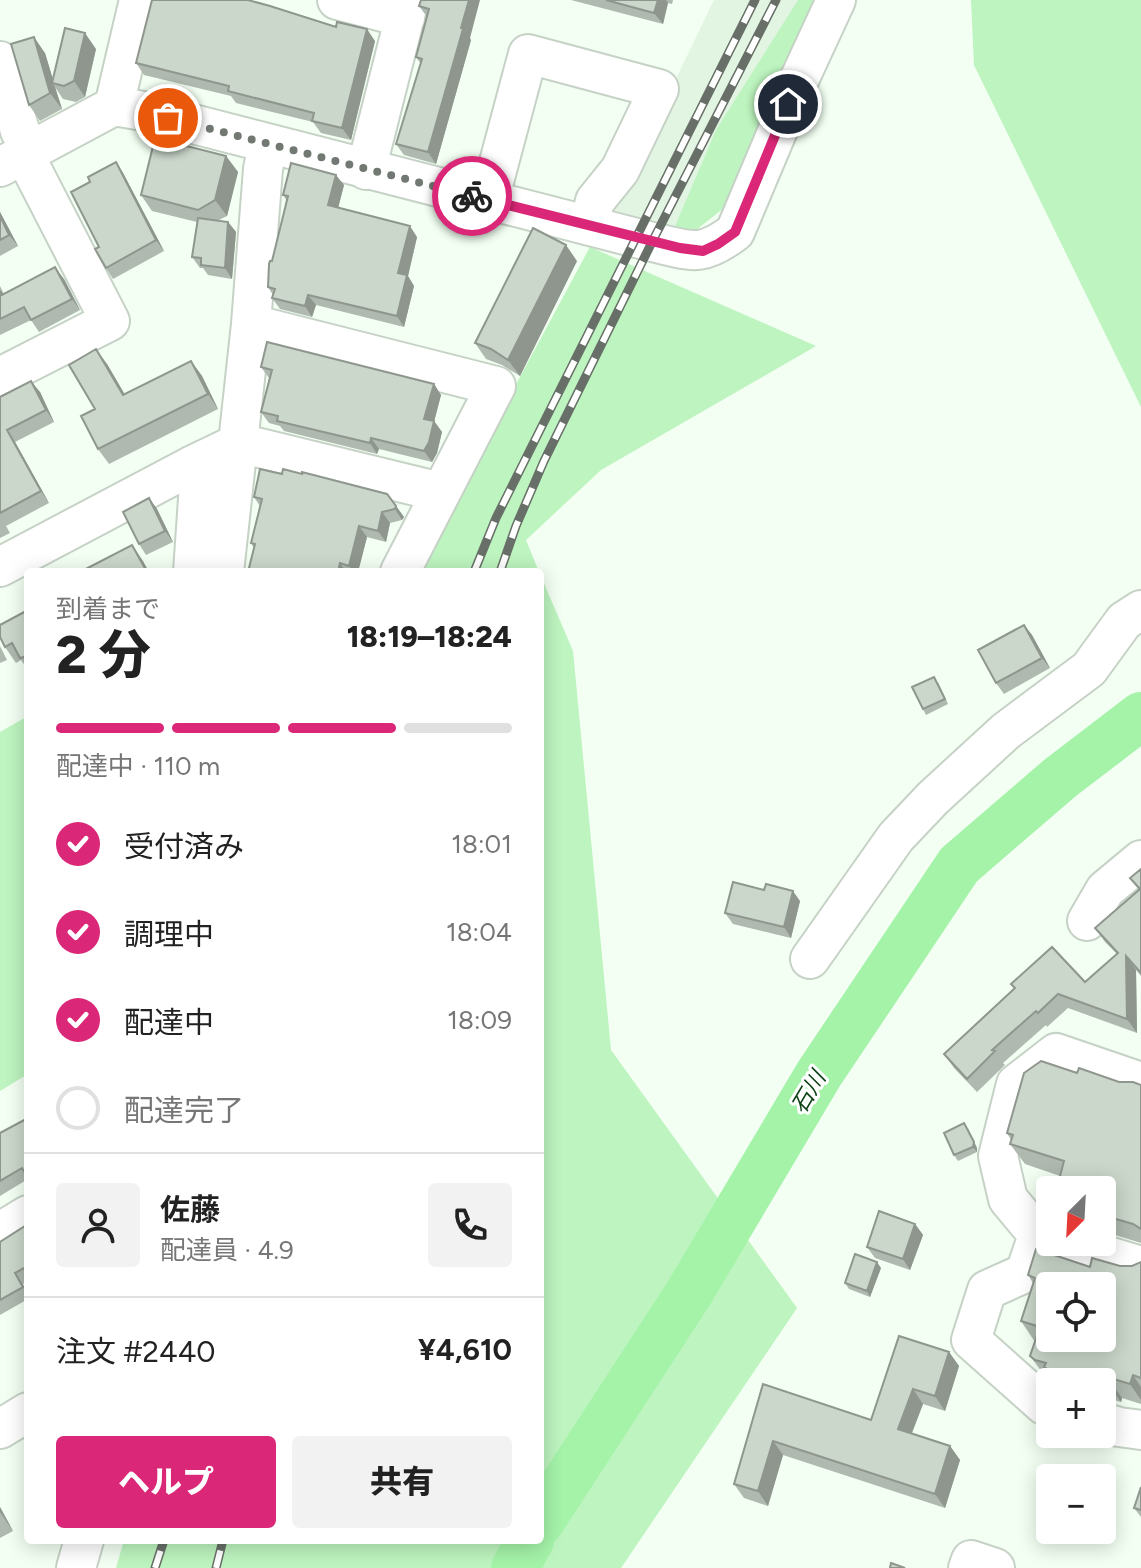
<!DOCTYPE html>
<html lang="ja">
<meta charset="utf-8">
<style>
body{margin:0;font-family:Figtree,"Noto Sans JP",sans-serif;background:#f2f2f2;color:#222;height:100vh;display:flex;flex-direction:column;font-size:30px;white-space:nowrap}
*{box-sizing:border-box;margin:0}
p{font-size:26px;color:#767676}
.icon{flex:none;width:44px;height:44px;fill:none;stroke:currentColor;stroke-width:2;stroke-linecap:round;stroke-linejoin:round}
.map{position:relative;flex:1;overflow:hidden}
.side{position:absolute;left:24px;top:568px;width:520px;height:976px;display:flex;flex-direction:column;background:#fff;border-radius:8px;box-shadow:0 4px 20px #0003}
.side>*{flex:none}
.needle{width:52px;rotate:204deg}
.tools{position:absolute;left:1036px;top:1176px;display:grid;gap:16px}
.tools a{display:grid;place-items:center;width:80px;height:80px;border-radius:8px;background:#fff;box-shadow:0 4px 20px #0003;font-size:40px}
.pin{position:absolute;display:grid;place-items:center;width:68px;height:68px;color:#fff;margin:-34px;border:4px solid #fff;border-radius:50%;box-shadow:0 2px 8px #0007}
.courier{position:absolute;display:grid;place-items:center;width:80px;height:80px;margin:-40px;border:6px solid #db2777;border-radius:50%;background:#fff;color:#222;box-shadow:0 2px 10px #0007}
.head em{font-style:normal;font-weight:800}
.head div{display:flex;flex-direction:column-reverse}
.head{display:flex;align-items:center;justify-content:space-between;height:136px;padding:0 32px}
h1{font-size:52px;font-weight:800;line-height:60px}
.bar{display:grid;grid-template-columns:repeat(4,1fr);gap:12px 8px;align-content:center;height:96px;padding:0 32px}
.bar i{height:10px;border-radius:6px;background:#e0e0e0}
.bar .active{background:#db2777}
.bar p{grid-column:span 4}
.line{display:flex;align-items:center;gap:20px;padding:0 32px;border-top:2px solid #e0e0e0}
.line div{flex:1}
.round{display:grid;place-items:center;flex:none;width:84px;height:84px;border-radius:8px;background:#f2f2f2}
ol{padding:0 32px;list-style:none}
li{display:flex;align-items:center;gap:24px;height:88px}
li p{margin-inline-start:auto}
li .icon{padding:8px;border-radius:50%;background:#db2777;color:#fff;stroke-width:4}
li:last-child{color:#767676}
li i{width:44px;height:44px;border:4px solid #e0e0e0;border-radius:50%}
.action{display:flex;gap:16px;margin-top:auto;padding:16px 32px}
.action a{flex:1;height:92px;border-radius:8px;background:#db2777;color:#fff;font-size:32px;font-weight:800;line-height:92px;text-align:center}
.action a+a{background:#f2f2f2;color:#222}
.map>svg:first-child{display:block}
.built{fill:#e2f4e2}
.green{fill:#bdf4bf}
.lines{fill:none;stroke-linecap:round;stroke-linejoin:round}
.river{stroke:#a4f3a9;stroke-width:48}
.minor-casing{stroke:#c6d2c6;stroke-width:42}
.minor{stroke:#fff;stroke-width:38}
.rail-casing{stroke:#686f68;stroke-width:9}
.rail{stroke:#fff;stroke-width:6;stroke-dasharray:18;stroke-linecap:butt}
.wall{fill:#afb9af}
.shaded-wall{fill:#8e968e}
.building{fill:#cbd7cb;stroke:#8e968e;stroke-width:2;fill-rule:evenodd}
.done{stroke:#727972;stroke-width:8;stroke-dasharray:0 14.4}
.route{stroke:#db2777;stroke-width:10}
.labels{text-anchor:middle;stroke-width:6;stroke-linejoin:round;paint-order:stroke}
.water-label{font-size:22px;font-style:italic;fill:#0b4315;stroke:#fff}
</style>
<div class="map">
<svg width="1141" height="1568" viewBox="0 0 1141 1568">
<rect width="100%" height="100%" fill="#f2fff2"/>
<path class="built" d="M714,0h89l-130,231 -66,-17 21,-36z"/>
<path class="green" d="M798,0h21l-95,208 -33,26 -18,-3 43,-101z
M971,0h170v407l-167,-342z
M590,247l226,99 -215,124 -75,70 13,32h-124z
M540,574l33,77 38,399 186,258 -176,260h-505l8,-28h416z
M28,716v358l-28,17v-359z"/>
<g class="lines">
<path class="river" d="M540,1522l149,-229 130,-219 140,-209 101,-87 81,-62
M515,1568l15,-28"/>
<g class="minor-casing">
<path id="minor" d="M337,0l68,18
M0,61l20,70 12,19
M114,106l25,-106
M0,167l114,-61 29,5 509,131c40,9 48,16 83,-10l64,-152 37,-80
M366,170l43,-170
M489,200l39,-146 131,35 -39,81 -25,31 -6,24
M251,324l245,62 -96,186
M0,377l110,-56 -86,-167
M191,466l8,18 -6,88
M0,567l191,-101 48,-23 201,49
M224,572l27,-248 12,-155 5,-25
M1087,921l18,-31 36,-30
M810,959l86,-122 37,-39 73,-67 83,-62 35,-48 17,-11
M0,1232l28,-17
M1062,1242l79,24
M1050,1407l-6,-2 -73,-65 16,-50 38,-17 13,-38 -30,-36 -10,-43 18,-72 40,-31 85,29
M1102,1422l17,5 22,3
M0,1429l28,-17
M76,1568l8,-28
M968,1568l3,-8 24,8"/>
</g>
<use href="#minor" class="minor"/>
<g class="rail-casing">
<path id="rail" d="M474,572l22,-54 259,-518
M500,572l16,-46 28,-65 108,-219 124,-242
M155,1568l9,-28
M216,1568l7,-28"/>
</g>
<use href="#rail" class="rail"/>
</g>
<path class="wall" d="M421,0l50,40 -35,124 -32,-9 -8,-11 25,-80 -5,-7 11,-40 -8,-11z
M571,0h102l-1,4 -4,-1 -5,21z
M375,41l-24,99 -30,-7 -8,-11 -77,-19 -5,-7 -87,-21 -8,-12z
M96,49l-11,48 -9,5 -13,-3 -8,-12 7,22 -22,12 -11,-16 16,-52 8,27z
M226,156l12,16 -11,44 -8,4 9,2 8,10 -4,47 -24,-4 -5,-7h-3l-8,-11 5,-35 -45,-11 -11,-16z
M116,162l7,11 41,78 -51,28 -7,-11 -7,-21 -9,-65z
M344,185l-6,23 79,29 -9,39 6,10 -10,41 -88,-22 -4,12 -32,-8 -8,-11 1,-3 -5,-8 4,-26 15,-60 -4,-6z
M0,212l18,34 -18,10z
M577,261l-57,115 -18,-11 -16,-6 -11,-16z
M64,279l16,31 -41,22 -8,-12 -31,15v-49l4,8z
M191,361l11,15 16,33 -109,55 -11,-15 -3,-40 12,-45 17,30z
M261,367l173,17 7,11 -7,26 8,11 -5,21 -5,9 -53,-13 -2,5 -93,-23 -4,-5 -11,-3 -8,-11 8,-34z
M40,392l14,30 -39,20 34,61 -43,23 4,7 -10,5v-141z
M387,494l17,23 -2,3 -12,3 -4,19 -19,-5 -9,35h-110l6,-24 -3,-5 9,-37 -6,-9z
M149,498l8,11 16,33 -27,13 -7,-11z
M28,610v60l-7,-10 -5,3 -11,-16z
M1024,625l8,10 18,33 -46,26 -8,-11z
M0,646l7,14 -7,3z
M938,682l10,22 -22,11 -3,-6z
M1141,869v107l-5,-6 1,63 -69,-25 -21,19 -1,-2 -43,38 2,2 -28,27 -23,-24 -10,-14 70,-65 71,-7 32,-28 -12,-12 -10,-14 44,-38 -9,-12z
M800,901l-9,37 -58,-14 -8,-11z
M1077,1073l42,9 22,3v158l-39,-12v-41l-40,-6 -3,-4 1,-4 -35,-12 -15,-20 1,-4 -4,-7z
M28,1118v61l-28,17v-63z
M968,1128l9,20v4l-19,9 -4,-6z
M28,1224v57l-5,3 5,10v5l-28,16v-73z
M915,1224l8,11 -13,35 -35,-12 -8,-11z
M1141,1262v142l-19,-6 -1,4 -18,-5 -1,4v-19h-47l-6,-2 -4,-4 -15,-20 5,-14 -14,-21 12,-38 -5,-8 62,-8 42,-1z
M881,1268l-11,29 -21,-8 -4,-6z
M949,1352l10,14 -14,45 -22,-7 -11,29 38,13 10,14 -15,48 -162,-53 -15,51 -24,-8 -10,-14 29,-100 108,36z
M1141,1487v30l-7,-9z
M0,1507l13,24 -13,7z"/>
<path class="shaded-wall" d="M469,0h11l-10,38 1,2 -35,124 -8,-12z
M658,0h8l2,3 -5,21 -9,-11z
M367,29l8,12 -24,99 -9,-12z
M85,33l11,16 -11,48 -11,-16z
M34,37l11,16 9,30h-2l3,4 7,22 -12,-16z
M226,156l12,16 -11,44 -12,-16z
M116,162l7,11 41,78 -8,-11z
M336,175l8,10 -8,31 -8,-11z
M0,212l18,34 -9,-11 -9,-19z
M228,222l8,10 -4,47 -7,-11z
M410,226l7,11 -9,39 6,10 -10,41 -7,-11 1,-43z
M566,245l11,16 -57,115 -12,-16z
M55,267l9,12 16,31 -8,-11z
M308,295l8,10 -4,12 -7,-11z
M96,349l11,15 27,46 -11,-15z
M191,361l11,15 16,33 -10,-15z
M31,381l9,11 14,30 -8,-12z
M434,384l7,11 -9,35 -8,-11z
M434,421l8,11 -5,21 -5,9 -8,-11z
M7,430l8,12 34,61 -8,-12z
M371,438l8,11 -2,5 -7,-11z
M149,498l8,11 16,33 -8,-11z
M396,506l8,11 -2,3 -7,-11z
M382,512l8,11 -4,19 -8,-11z
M359,526l8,11 -9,35h-4l-5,-6z
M132,545l11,16 6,11h-2z
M340,563l6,9h-8z
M1024,625l8,10 18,33 -8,-10z
M793,891l7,10 -9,37 -7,-11z
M1126,956l10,14 1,63 -10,-14z
M964,1123l13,25v4l-4,-5z
M915,1224l8,11 -13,35 -7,-11z
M877,1262l4,6 -11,29 -3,-6z
M949,1352l10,14 -14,45 -10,-15z
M1133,1375l8,12v13l-11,-16z
M1107,1377l15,21 -1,4 -15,-21z
M913,1389l10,15 -15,39 -10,-14z
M773,1441l10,14 -15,51 -10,-15z
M950,1446l10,14 -15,48 -10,-14z
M0,1507l13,24 -13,-19z"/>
<path class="building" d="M152,0h96l22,6 66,21 1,-5 30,7 -25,99 -30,-7 2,-8 -86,-22 1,-5 -93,-23z
M421,0h48l-8,28 2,1 -35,123 -32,-8 26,-85 -6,-2 13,-48 -10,-3z
M606,0h52l-4,13z
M65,28l20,5 -11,48 -10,5 -12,-3z
M34,37l16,56 -21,12 -18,-61z
M155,138l71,18 -11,44 -17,10 -57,-15z
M116,162l40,78 -50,28 -11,-19 4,-2 -28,-55 19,-10 -2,-5z
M291,163l45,12 -8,30 82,21 -12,47 9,2 -10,41 -89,-21 -3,11 -33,-8 3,-9 -7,-2 1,-23 1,-3h2l16,-65 -5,-1z
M0,216l9,19 -9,5z
M198,218l30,4 -3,46 -24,-3v-7l-9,-1z
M533,228l33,17 -58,115 -17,-11 -16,-6z
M55,267l17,32 -41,21 -7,-13 -24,12v-28l2,4z
M267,342l167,42 -10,35 10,2 -5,21 -5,9 -53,-13 -1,5 -93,-22 1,-5 -17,-4 11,-42 -11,-3z
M96,349l27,46 68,-34 17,33 -110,55 -17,-33 14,-7 -26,-44z
M31,381l15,29 -39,20 34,61 -41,22v-116z
M260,469l22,5 1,-5 19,5v-2l85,22 9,12 -1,3 -13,3 -4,19 -19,-5 -10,40 -9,-3 -2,9h-90l7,-28 -4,-1 11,-44 -8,-2z
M149,498l16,33 -26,13 -16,-32z
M132,545l15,27h-67z
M28,610v52h-1l-3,-5 -4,1 -8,-15 -7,4 -5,-10v-12z
M1024,625l18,33 -46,25 -18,-33z
M934,677l11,22 -22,10 -11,-22z
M1141,869v104l-15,-17 1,63 -69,-25 -20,19 -2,-2 -44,39 3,1 -28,28 -23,-25 71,-66 -4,-4 41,-37 33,35 33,-29 -23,-25 45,-39 -10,-11z
M733,882l31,8 2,-6 27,7 -9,36 -59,-14z
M1041,1061l36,12 2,-5 40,14h14l8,3v144l-8,-5 -31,-9v-25h-42l3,-9 -4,-1 5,-19 -54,-17 3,-9 -6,-2 17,-60z
M28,1118v58h-1l-5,-8 -22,13v-48z
M964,1123l10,19 -1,5 -19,8 -10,-22z
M879,1211l36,13 -12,35 -36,-12z
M28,1224v42l-13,7 8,14 -23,13v-58z
M1036,1249l54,18 2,-9 28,8h12l9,-4v116l-8,-3 -3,9 -23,-7 -1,4 -17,-5 -1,4h-6l-4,2h-12l-10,-3 -5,-8 -7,-4 2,-4 -11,-3 -5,-4 10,-29 -19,-6 14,-43 -7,-3zM1050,1286h52v52h-52z
M855,1254l22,8 -10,29 -22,-8z
M899,1336l50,16 -14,44 -22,-7 -15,40 52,17 -15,48 -162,-53 -15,50 -24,-7 29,-100 108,36z
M1141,1487v23l-7,-2z
M891,1563l14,5h-15z"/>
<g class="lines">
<path class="done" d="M168,118l304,78"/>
<path class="route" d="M472,196l208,52 23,3 15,-7 17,-12 53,-128"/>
</g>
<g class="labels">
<g class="water-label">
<text transform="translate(808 1092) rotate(-59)" y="8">石川</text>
</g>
</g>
</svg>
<div class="tools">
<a><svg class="needle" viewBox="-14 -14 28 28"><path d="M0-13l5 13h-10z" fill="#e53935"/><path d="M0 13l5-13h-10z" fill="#767676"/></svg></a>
<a><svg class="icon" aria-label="locate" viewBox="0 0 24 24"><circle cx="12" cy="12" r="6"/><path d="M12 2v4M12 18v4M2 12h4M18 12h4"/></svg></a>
<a>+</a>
<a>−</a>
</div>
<div class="pin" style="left:168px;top:118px;background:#ea580c"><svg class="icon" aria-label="bag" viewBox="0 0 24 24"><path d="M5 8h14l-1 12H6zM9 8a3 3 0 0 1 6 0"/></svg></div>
<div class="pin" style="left:788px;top:104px;background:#1f2937"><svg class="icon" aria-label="home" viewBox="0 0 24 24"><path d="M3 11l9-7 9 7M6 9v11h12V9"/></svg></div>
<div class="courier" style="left:472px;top:196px"><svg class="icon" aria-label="bike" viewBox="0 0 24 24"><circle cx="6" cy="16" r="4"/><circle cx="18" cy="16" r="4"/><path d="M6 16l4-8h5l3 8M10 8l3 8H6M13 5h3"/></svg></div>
<section class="side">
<div class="head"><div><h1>2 分</h1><p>到着まで</p></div><em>18:19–18:24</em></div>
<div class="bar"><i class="active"></i><i class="active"></i><i class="active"></i><i></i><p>配達中 · 110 m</p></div>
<ol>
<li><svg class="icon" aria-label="check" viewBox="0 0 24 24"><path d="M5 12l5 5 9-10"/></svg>受付済み<p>18:01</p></li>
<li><svg class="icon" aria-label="check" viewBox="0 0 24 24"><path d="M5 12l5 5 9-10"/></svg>調理中<p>18:04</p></li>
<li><svg class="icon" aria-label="check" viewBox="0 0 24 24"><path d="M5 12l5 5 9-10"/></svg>配達中<p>18:09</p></li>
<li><i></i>配達完了</li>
</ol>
<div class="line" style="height:144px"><a class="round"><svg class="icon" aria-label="person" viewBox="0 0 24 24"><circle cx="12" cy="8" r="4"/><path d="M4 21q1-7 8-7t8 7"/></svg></a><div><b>佐藤</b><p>配達員 · 4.9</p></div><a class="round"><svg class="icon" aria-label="phone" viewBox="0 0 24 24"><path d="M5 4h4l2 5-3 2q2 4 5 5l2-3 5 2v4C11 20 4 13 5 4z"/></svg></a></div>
<div class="line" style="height:104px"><div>注文 #2440</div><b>¥4,610</b></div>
<div class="action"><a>ヘルプ</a><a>共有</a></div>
</section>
</div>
